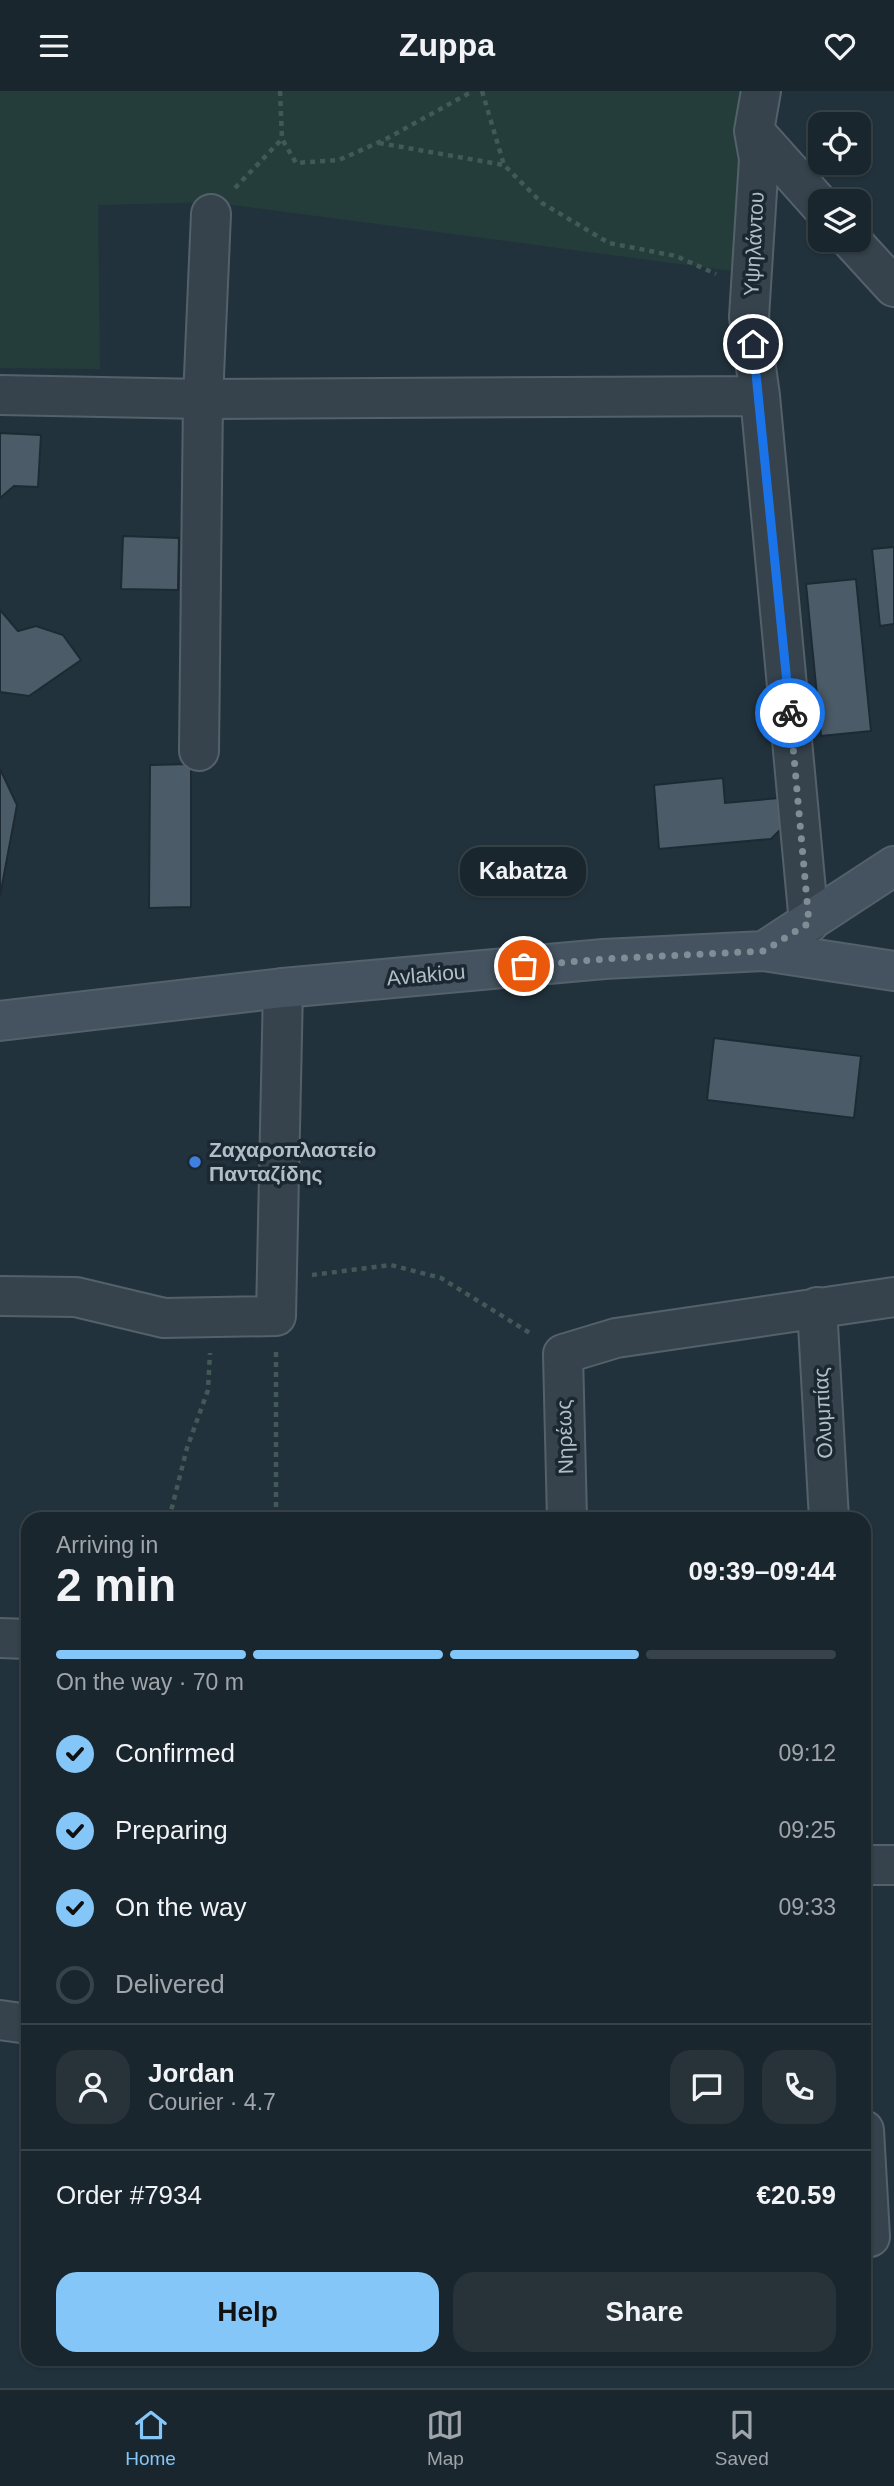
<!DOCTYPE html>
<meta charset="utf-8">
<style>
body{margin:0;font-family:Arial,sans-serif;background:#273239;color:#f1f3f6;height:100vh;display:flex;flex-direction:column;font-size:26px;white-space:nowrap}
*{box-sizing:border-box;margin:0}
p{font-size:23px;color:#9fa5aa}
.icon{flex:none;width:38px;height:38px;fill:none;stroke:currentColor;stroke-width:2;stroke-linecap:round;stroke-linejoin:round}
.map{position:relative;flex:1;overflow:hidden}
.panel{position:absolute;left:21px;top:1421px;width:850px;height:854px;display:flex;flex-direction:column;background:#1a262d;border-radius:21px;box-shadow:0 2px 5px #0004,0 0 0 2px #384349}
.panel>*{flex:none}
.controls{position:absolute;left:808px;top:21px;display:grid;gap:14px}
.controls a{display:grid;place-items:center;width:63px;height:63px;border-radius:14px;background:#1a262d;box-shadow:0 2px 5px #0004,0 0 0 2px #384349;font-size:35px}
.pin{position:absolute;display:grid;place-items:center;width:60px;height:60px;color:#fff;margin:-30px;border:4px solid #fff;border-radius:50%;box-shadow:0 2px 7px #0007}
.courier{position:absolute;display:grid;place-items:center;width:70px;height:70px;margin:-35px;border:5px solid #1a73e8;border-radius:50%;background:#fff;color:#222;box-shadow:0 2px 9px #0007}
.bubble{position:absolute;height:49px;border-radius:21px;background:#1a262d;box-shadow:0 2px 5px #0004,0 0 0 2px #384349;font-size:23px;font-weight:800;line-height:49px;text-align:center}
.overview em{font-style:normal;font-weight:800}
.overview div{display:flex;flex-direction:column-reverse}
.overview{display:flex;align-items:center;justify-content:space-between;height:119px;padding:0 35px}
h1{font-size:46px;font-weight:800;line-height:52px}
.bar{display:grid;grid-template-columns:repeat(4,1fr);gap:10px 7px;align-content:center;height:84px;padding:0 35px}
.bar i{height:9px;border-radius:5px;background:#384349}
.bar .selected{background:#85c6f9}
.bar p{grid-column:span 4}
.line{display:flex;align-items:center;gap:18px;padding:0 35px;border-top:2px solid #384349}
.line div{flex:1}
.round{display:grid;place-items:center;flex:none;width:74px;height:74px;border-radius:21px;background:#273239}
ol{padding:0 35px;list-style:none}
li{display:flex;align-items:center;gap:21px;height:77px}
li p{margin-inline-start:auto}
li .icon{padding:7px;border-radius:50%;background:#85c6f9;color:#111;stroke-width:4}
li:last-child{color:#9fa5aa}
li i{width:38px;height:38px;border:4px solid #384349;border-radius:50%}
.primary-button{display:flex;gap:14px;margin-top:auto;padding:14px 35px}
.primary-button a{flex:1;height:80px;border-radius:21px;background:#85c6f9;color:#111;font-size:28px;font-weight:800;line-height:80px;text-align:center}
.primary-button a+a{background:#273239;color:#f1f3f6}
header{display:flex;justify-content:space-between;align-items:center;height:91px;padding:0 35px;background:#1a262d;font-size:32px;font-weight:800}
.menu{display:flex;justify-content:space-around;align-items:center;height:98px;border-top:2px solid #384349;background:#1a262d;font-size:19px;color:#9fa5aa}
.menu a{display:grid;justify-items:center;gap:4px}
.menu .selected{color:#85c6f9}
.map>svg:first-child{display:block}
.green{fill:#243d3b}
.building{fill:#4b5b67;stroke:#1d2a33;stroke-width:2}
.lines{fill:none;stroke-linecap:round;stroke-linejoin:round}
.street-casing{stroke:#54616a;stroke-width:42}
.secondary-casing{stroke:#54616a;stroke-width:42}
.path{stroke:#425958;stroke-width:4.5;stroke-dasharray:5 5;stroke-linecap:butt}
.street{stroke:#36434c;stroke-width:38}
.secondary{stroke:#44535f;stroke-width:38}
.done{stroke:#7f8d97;stroke-width:7;stroke-dasharray:0 12.6}
.route{stroke:#1a73e8;stroke-width:9}
.shop-dot{fill:#3f7fe0;stroke:#1b2831;stroke-width:2.5}
.labels{text-anchor:middle;stroke-width:7;stroke-linejoin:round;paint-order:stroke}
.street-label{font-size:21px;fill:#b1bec8;stroke:#1b2831}
.poi-label{font-size:21px;font-weight:bold;fill:#b1bec8;stroke:#1b2831;text-anchor:start}
</style>
<header><svg class="icon" aria-label="menu" viewBox="0 0 24 24"><path d="M4 6h16M4 12h16M4 18h16"/></svg>Zuppa<svg class="icon" aria-label="heart" viewBox="0 0 24 24"><path d="M12 20l-8-8c-3-5 5-10 8-4 3-6 11-1 8 4z"/></svg></header>
<div class="map">
<svg width="894" height="2297" viewBox="0 0 894 2297">
<rect width="100%" height="100%" fill="#22323c"/>
<path class="green" d="M0,0h742l-2,181 -530,-70 -112,3 2,164 -100,-1z"/>
<path class="building" d="M0,342l41,2 -3,52 -24,-1 -14,12z
M123,445l56,2 -1,52 -57,-1z
M894,456v77l-14,2 -8,-77z
M856,488l15,152 -50,5 -15,-152z
M0,519l18,21 18,-5 27,9 18,25 -52,36 -29,-4z
M191,673v143l-42,1 1,-143z
M0,678l17,36 -17,91z
M723,687l2,25 54,-5 3,30 -11,11 -112,10 -5,-64z
M714,947l147,18 -7,62 -147,-18z"/>
<g class="lines">
<g class="street-casing">
<path id="street" d="M761,0l-7,40 5,28 -10,158 11,79 49,527
M754,40l67,75
M851,149l43,47
M0,304l203,4 557,-3
M199,660l4,-352 8,-185
M0,1205l76,1 88,21 112,-2 7,-328
M817,1216l12,212
M567,1428l-4,-165 53,-16 278,-41
M0,1547l28,1
M864,1774h30
M0,1929l28,4
M864,2039l6,107"/>
</g>
<g class="secondary-casing">
<path id="secondary" d="M764,860l130,-85
M0,930l283,-33 321,-29 160,-8 130,20"/>
</g>
<path class="path" d="M280,0l2,48 14,24 43,-3 47,-21 87,-48
M482,0l22,74 38,38 67,40 67,13 40,18
M379,52l125,22
M235,97l47,-49
M312,1184l79,-10 50,13 92,57
M276,1261v167
M169,1428l18,-71 21,-58 2,-37"/>
<use href="#street" class="street"/>
<use href="#secondary" class="secondary"/>
</g>
<g class="lines">
<path class="done" d="M524,875l80,-7 160,-8 45,-28 -19,-210"/>
<path class="route" d="M753,253l37,369"/>
</g>
<circle class="shop-dot" cx="195" cy="1071" r="7"/>
<g class="labels">
<g class="street-label">
<text transform="translate(754 153) rotate(-87)" y="7">Υψηλάντου</text>
<text transform="translate(426 884) rotate(-5)" y="7">Avlakiou</text>
<text transform="translate(823 1322) rotate(-93)" y="7">Ολυμπίας</text>
<text transform="translate(565 1346) rotate(-92)" y="7">Νηρέως</text>
</g>
<g class="poi-label">
<text x="209" y="1066">Ζαχαροπλαστείο<tspan x="209" dy="24">Πανταζίδης</tspan></text>
</g>
</g>
</svg>
<div class="controls">
<a><svg class="icon" aria-label="locate" viewBox="0 0 24 24"><circle cx="12" cy="12" r="6"/><path d="M12 2v4M12 18v4M2 12h4M18 12h4"/></svg></a>
<a><svg class="icon" aria-label="layers" viewBox="0 0 24 24"><path d="M12 4l9 5-9 5-9-5zM3 14l9 5 9-5"/></svg></a>
</div>
<div class="pin" style="left:524px;top:875px;background:#ea580c"><svg class="icon" aria-label="bag" viewBox="0 0 24 24"><path d="M5 8h14l-1 12H6zM9 8a3 3 0 0 1 6 0"/></svg></div>
<div class="pin" style="left:753px;top:253px;background:#1f2937"><svg class="icon" aria-label="home" viewBox="0 0 24 24"><path d="M3 11l9-7 9 7M6 9v11h12V9"/></svg></div>
<div class="courier" style="left:790px;top:622px"><svg class="icon" aria-label="bike" viewBox="0 0 24 24"><circle cx="6" cy="16" r="4"/><circle cx="18" cy="16" r="4"/><path d="M6 16l4-8h5l3 8M10 8l3 8H6M13 5h3"/></svg></div>
<div class="bubble" style="left:460px;top:756px;width:126px">Kabatza</div>
<section class="panel">
<div class="overview"><div><h1>2 min</h1><p>Arriving in</p></div><em>09:39–09:44</em></div>
<div class="bar"><i class="selected"></i><i class="selected"></i><i class="selected"></i><i></i><p>On the way · 70 m</p></div>
<ol>
<li><svg class="icon" aria-label="check" viewBox="0 0 24 24"><path d="M5 12l5 5 9-10"/></svg>Confirmed<p>09:12</p></li>
<li><svg class="icon" aria-label="check" viewBox="0 0 24 24"><path d="M5 12l5 5 9-10"/></svg>Preparing<p>09:25</p></li>
<li><svg class="icon" aria-label="check" viewBox="0 0 24 24"><path d="M5 12l5 5 9-10"/></svg>On the way<p>09:33</p></li>
<li><i></i>Delivered</li>
</ol>
<div class="line" style="height:126px"><a class="round"><svg class="icon" aria-label="person" viewBox="0 0 24 24"><circle cx="12" cy="8" r="4"/><path d="M4 21q1-7 8-7t8 7"/></svg></a><div><b>Jordan</b><p>Courier · 4.7</p></div><a class="round"><svg class="icon" aria-label="chat" viewBox="0 0 24 24"><path d="M4 5h16v11H9l-5 4z"/></svg></a><a class="round"><svg class="icon" aria-label="phone" viewBox="0 0 24 24"><path d="M5 4h4l2 5-3 2q2 4 5 5l2-3 5 2v4C11 20 4 13 5 4z"/></svg></a></div>
<div class="line" style="height:91px"><div>Order #7934</div><b>€20.59</b></div>
<div class="primary-button"><a>Help</a><a>Share</a></div>
</section>
</div>
<nav class="menu">
<a class="selected"><svg class="icon" aria-label="home" viewBox="0 0 24 24"><path d="M3 11l9-7 9 7M6 9v11h12V9"/></svg>Home</a>
<a><svg class="icon" aria-label="map" viewBox="0 0 24 24"><path d="M3 6l6-2 6 2 6-2v14l-6 2-6-2-6 2zM9 4v14M15 6v14"/></svg>Map</a>
<a><svg class="icon" aria-label="saved" viewBox="0 0 24 24"><path d="M7 4h10v16l-5-4-5 4z"/></svg>Saved</a>
</nav>
